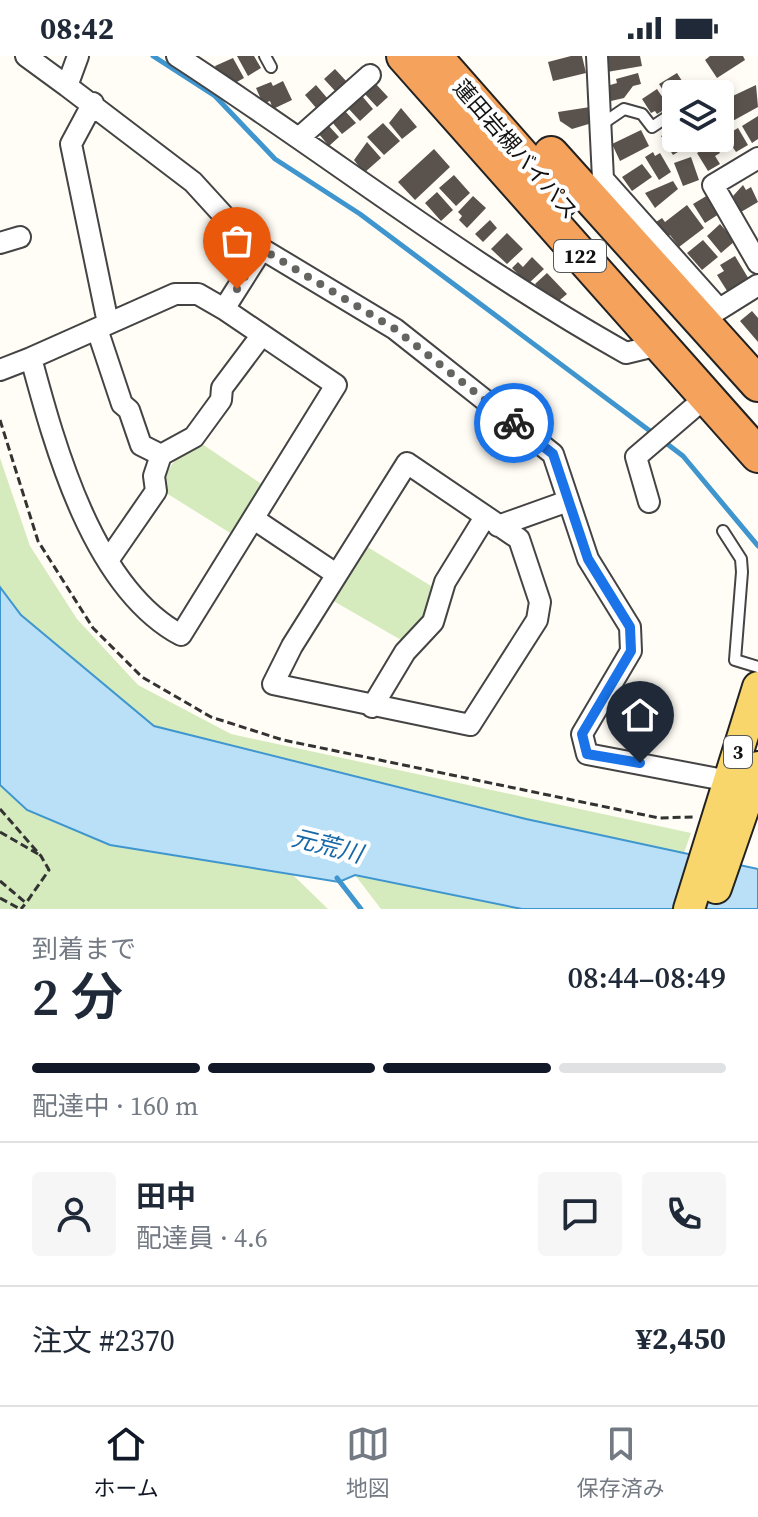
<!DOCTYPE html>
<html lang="ja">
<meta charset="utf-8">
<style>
body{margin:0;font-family:"Source Serif 4","Noto Sans JP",serif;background:#f6f6f7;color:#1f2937;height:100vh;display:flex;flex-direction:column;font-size:30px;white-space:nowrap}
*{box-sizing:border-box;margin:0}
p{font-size:26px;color:#747a83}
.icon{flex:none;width:44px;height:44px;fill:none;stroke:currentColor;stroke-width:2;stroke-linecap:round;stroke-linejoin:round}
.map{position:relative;height:853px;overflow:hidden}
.panel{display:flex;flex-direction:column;background:#fff;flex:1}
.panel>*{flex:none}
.tools{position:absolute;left:662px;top:24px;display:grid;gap:16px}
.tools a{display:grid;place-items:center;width:72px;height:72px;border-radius:8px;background:#fff;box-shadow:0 4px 12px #0003;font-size:40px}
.pin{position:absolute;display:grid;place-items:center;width:68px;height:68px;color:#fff;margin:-82px -34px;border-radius:50% 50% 50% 0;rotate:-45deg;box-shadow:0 0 8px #0007}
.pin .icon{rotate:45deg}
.courier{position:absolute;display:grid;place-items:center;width:80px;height:80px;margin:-40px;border:6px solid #1a73e8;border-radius:50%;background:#fff;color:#222;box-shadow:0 2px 10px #0007}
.head em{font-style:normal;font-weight:600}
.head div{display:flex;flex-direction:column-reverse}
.head{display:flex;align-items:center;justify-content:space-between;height:136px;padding:0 32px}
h1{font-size:52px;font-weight:600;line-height:60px}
.bar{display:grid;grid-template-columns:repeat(4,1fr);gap:12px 8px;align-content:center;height:96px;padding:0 32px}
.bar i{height:10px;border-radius:6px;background:#e0e1e3}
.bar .active{background:#111827}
.bar p{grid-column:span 4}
.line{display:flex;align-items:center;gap:20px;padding:0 32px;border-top:2px solid #e0e1e3}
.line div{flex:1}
.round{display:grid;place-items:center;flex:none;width:84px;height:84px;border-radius:8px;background:#f6f6f7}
.status{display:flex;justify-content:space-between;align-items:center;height:56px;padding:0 40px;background:#fff;direction:ltr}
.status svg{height:22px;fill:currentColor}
.tabs{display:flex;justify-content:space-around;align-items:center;height:112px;border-top:2px solid #e0e1e3;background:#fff;font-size:22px;color:#747a83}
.tabs a{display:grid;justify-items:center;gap:4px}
.tabs .active{color:#111827}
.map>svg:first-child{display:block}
.green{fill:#d5ebbd}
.water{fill:#b9e0f7;stroke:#3f96cf;stroke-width:2}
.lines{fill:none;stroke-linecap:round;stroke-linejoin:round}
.stream{stroke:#3f96cf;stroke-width:5}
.building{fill:#5a524d}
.lane-casing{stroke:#444;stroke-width:14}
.street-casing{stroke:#444;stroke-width:24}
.primary-casing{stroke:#222;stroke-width:34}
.highway-casing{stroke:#222;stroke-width:38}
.path{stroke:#333;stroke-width:3;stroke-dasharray:8 4;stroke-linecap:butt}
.lane{stroke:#fff;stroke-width:10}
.street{stroke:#fff;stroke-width:20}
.primary{stroke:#f9d66b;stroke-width:30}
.highway{stroke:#f5a25d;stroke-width:34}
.done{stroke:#646461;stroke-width:8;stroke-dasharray:0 14.4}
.route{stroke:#1a73e8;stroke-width:10}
.labels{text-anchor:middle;stroke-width:8;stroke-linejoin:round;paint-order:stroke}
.shield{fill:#fff;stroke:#585858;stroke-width:2}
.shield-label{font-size:20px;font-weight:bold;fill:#111}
.street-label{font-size:22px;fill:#111;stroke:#fff}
.water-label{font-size:24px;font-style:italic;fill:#1768a6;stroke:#fff}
</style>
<div class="status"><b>08:42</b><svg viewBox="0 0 49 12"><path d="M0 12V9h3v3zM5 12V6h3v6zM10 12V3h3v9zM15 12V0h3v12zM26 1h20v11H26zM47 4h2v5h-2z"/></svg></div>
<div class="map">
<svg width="758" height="853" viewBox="0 0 758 853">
<rect width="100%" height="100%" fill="#fffdf5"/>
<path class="green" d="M199,386l67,45 -31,49 -72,-45c1,-22 17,-40 36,-49z
M0,402l30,88 47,73 61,66 93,49 460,99 -7,20 -158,-34 -372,-93 -133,-111 -21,-28z
M366,490l70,43 -2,14 -26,41 -78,-45z
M0,729l27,25 122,42 143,22 36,35h-328z
M355,819l167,34h-141z"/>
<path class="water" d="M0,531l21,28 133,111 372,93 232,50v40h-236l-167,-34 -16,7 -229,-37 -83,-35 -27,-25z"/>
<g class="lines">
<path class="stream" d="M153,0l62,40 60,63 85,55 294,220
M662,384l21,16 75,90
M337,822l24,31"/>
</g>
<path class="building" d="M237,0h17l7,12 -13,8z
M571,0h11l4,17 -33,8 -5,-19z
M604,0h36l2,10 -35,6z
M710,0h33l2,4 -28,18 -12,-18z
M233,2l11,20 -9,5 -16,-8 -4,-9z
M335,13l12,13 -11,10 -12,-13z
M638,17l3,11 -8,2 -9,12 -13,3 -4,-15 10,-3 -1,-4z
M677,17l12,19h-10l-11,6 -9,-14z
M283,25l9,19 -19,9 -3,-8 -7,3 -7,-16 15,-6 2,4z
M375,27l13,14 -11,10 -13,-14z
M316,29l12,14 -11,10 -12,-14z
M756,29l2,22 -38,21v-26z
M657,33l12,18 -12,7 -2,-3 -4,2 -9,-14z
M362,40l11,13 -13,12 -12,-13z
M590,51l2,16 -20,6 -12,-8 -2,-9z
M401,52l16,19 -15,12 -13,-16z
M345,55l11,12 -14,11 -10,-12z
M758,60v23l-6,4 -10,-17z
M383,67l17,18 -16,14 -17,-18z
M328,69l11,12 -10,9 -11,-13z
M675,72l1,10h5l5,9 -13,8 -12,-19z
M738,72l10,17 -12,7 -4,-6 -5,3 -6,-11z
M641,74l8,16 -29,15 -8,-17z
M367,86l14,16 -17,15 -10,-13z
M714,87l6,10 -5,3 5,8 -12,7 -11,-18z
M434,93l16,18 -35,33 -17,-18z
M653,96l2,4 5,-3 11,19 -12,8 -14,-23z
M691,101l8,23 -16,6 -9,-23z
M642,108l10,13 -20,14 -10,-14z
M454,119l16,18 -14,13 -17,-18z
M673,125l5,8 -23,19 -10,-15z
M743,129l3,5 5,-3 7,15 -17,10 -8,-16z
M437,136l16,18 -12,11 -16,-18z
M708,139l11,19 -14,9 -12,-19z
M473,140l13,12 -19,20 -8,-8 3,-4 -4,-4z
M687,149l17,23 -25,19 -9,-12 -6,4 -11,-15 9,-6 3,4z
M490,164l7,8 -14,14 -8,-8z
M720,168l15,17 -14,12 -14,-17z
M507,177l16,16 -16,15 -16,-15z
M703,184l15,17 -16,13 -15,-17z
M735,200l15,25 -21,13 -12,-19 7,-4 -4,-6z
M532,201l12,12 -16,15 -16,-16 6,-6 5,5z
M547,217l20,21 -13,11 -19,-21z
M752,255l6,7v24l-18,-21z"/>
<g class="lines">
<g class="lane-casing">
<path id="lane" d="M265,0l6,11
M703,38l3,-2
M602,68l22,-15 18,5 10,13 24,-16
M723,475l18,28 1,13 -7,88 23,7"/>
</g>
<g class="street-casing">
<path id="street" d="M26,0l41,30
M78,0l-11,30 126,96 42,46 27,21 133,80 158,125 35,105 42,68 1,24 -49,83 5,20 142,27
M177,0c151,98 292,209 449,297l33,-8
M597,0l6,123 116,130
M93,47l-22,41 37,179
M300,81l70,-62
M758,102l-45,27 45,78
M0,187l20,-6
M175,238h23l26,15 112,76 -155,250c-88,-47 -126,-188 -150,-277z
M224,253l38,-60
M710,259l48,-30
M97,273l25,75 7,6 12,35 20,10
M0,314l31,-12
M407,407l112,76 21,63 -3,18 -67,105 -197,-41 19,-38z
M649,446l-13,-45 70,-60
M254,463l82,55
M498,470l70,-25
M109,503l47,-68 -2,-15 7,-21 33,-18 27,-37 1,-12 39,-52
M372,651l33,-55 28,-30 12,-40 40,-65"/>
</g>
<g class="primary-casing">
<path id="primary" d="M716,832l42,-121
M689,853l69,-222"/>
</g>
<g class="highway-casing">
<path id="highway" d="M404,0l354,399
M434,0l127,144
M551,98l207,230"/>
</g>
<path class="path" d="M0,364l38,121 55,87 49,49 69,40 72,23 376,78 34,-1
M0,753l41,47 8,14 -23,33
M0,776l38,22
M0,825l26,22 -5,6
M0,842l20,11"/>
<use href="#lane" class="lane"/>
<use href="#street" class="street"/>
<use href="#primary" class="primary"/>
<use href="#highway" class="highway"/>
</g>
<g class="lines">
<path class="done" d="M237,233l25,-40 133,80 119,94"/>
<path class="route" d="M514,367l39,31 35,105 42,68 1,24 -49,83 5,20 53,9"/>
</g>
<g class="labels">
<g class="shield">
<rect x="554" y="184" width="52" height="32" rx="6"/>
<rect x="724" y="680" width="28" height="32" rx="6"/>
</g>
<g class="shield-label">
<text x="580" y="207">122</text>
<text x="738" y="703">3</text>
</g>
<g class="street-label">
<text transform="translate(516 93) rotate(49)" y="8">蓮田岩槻バイパス</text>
</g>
<g class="water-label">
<text transform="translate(327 790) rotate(14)" y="8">元荒川</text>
</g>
</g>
</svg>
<div class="tools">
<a><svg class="icon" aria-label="layers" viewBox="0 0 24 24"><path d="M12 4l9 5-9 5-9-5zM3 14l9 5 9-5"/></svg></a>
</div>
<div class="pin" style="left:237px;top:233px;background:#ea580c"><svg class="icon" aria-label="bag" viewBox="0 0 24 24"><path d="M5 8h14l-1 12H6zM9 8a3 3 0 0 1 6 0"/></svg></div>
<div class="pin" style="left:640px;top:707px;background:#1f2937"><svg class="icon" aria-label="home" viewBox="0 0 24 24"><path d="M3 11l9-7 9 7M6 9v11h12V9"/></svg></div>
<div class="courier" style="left:514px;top:367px"><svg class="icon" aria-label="bike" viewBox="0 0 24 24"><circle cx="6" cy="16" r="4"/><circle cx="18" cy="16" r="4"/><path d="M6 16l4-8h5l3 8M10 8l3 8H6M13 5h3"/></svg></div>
</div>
<section class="panel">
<div class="head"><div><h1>2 分</h1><p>到着まで</p></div><em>08:44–08:49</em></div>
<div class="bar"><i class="active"></i><i class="active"></i><i class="active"></i><i></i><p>配達中 · 160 m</p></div>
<div class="line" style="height:144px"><a class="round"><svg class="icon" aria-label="person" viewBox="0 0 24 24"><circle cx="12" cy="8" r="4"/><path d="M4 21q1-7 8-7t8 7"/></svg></a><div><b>田中</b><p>配達員 · 4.6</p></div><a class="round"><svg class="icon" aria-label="chat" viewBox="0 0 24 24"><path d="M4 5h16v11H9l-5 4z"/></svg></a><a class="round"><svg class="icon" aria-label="phone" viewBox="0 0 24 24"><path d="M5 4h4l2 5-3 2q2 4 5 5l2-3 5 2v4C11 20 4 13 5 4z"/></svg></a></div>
<div class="line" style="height:104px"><div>注文 #2370</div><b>¥2,450</b></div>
</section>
<nav class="tabs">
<a class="active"><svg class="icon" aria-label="home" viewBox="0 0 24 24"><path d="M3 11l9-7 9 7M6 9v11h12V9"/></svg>ホーム</a>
<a><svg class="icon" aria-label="map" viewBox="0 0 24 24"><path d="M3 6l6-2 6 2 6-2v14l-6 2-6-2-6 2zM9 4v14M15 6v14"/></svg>地図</a>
<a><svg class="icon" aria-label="saved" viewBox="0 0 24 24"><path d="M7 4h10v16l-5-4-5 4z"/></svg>保存済み</a>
</nav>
